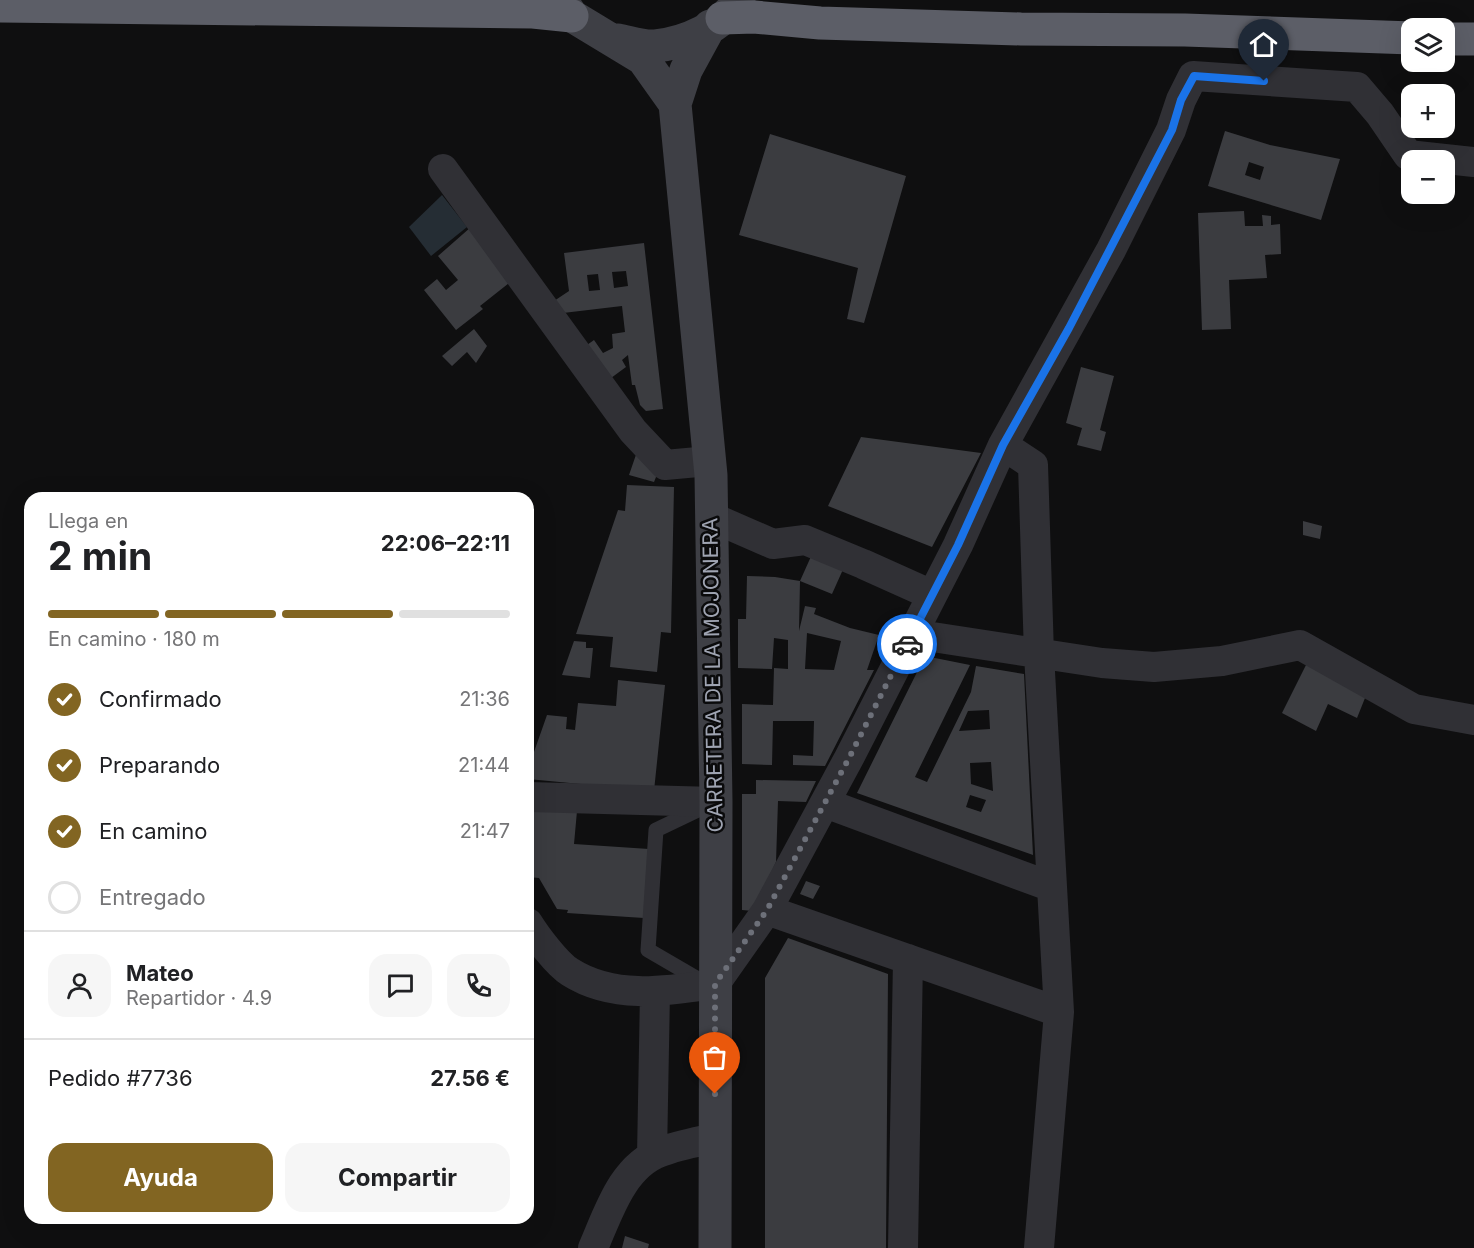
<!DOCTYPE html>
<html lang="es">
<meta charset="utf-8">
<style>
body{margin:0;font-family:Inter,sans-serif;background:#f6f6f6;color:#202124;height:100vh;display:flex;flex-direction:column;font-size:22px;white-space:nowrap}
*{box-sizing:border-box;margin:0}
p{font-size:20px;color:#757577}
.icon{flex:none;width:33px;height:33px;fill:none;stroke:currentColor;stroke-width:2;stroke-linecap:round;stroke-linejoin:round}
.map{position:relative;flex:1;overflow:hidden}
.details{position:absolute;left:24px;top:492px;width:510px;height:732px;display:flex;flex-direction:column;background:#fff;border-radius:18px;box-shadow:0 6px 24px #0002}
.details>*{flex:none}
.fabs{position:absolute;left:1401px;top:18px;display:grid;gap:12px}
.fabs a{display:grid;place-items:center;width:54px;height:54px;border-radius:12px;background:#fff;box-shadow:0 6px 24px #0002;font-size:30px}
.pin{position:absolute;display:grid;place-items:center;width:51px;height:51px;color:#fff;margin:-62px -26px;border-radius:50% 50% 50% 0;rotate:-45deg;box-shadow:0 0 6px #0007}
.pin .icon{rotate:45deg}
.courier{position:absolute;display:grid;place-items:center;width:60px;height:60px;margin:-30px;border:4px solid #1a73e8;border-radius:50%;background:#fff;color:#222;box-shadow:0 2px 8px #0007}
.headline em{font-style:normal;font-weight:700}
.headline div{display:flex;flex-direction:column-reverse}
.headline{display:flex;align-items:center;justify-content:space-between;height:102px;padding:0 24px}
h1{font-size:39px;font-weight:700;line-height:45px}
.bar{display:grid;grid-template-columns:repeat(4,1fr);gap:9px 6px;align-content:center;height:72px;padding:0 24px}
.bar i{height:8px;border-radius:4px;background:#e0e0e0}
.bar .current{background:#826522}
.bar p{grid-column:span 4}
.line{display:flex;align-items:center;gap:15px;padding:0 24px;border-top:2px solid #e0e0e0}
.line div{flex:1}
.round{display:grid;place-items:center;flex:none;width:63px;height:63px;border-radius:18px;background:#f6f6f6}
ol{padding:0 24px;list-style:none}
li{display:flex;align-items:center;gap:18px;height:66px}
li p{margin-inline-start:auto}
li .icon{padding:6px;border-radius:50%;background:#826522;color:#fff;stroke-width:4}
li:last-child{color:#757577}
li i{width:33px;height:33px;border:3px solid #e0e0e0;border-radius:50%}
.cta{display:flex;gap:12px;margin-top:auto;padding:12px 24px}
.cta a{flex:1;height:69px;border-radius:18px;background:#826522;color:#fff;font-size:24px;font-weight:700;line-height:69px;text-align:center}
.cta a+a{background:#f6f6f6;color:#202124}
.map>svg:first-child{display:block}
.water{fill:#252d34}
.building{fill:#3b3c40;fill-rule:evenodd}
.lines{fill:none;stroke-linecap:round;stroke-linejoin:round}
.lane{stroke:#303035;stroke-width:15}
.street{stroke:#303035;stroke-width:30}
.secondary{stroke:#3e3f45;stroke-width:33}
.highway{stroke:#5c5e67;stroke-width:33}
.done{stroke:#6d7079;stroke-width:6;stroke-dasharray:0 10.8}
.route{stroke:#1a73e8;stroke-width:8}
.labels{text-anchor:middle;stroke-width:5;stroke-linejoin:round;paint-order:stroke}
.street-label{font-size:21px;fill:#9fa4b2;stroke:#0a0a0b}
</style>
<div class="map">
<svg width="1474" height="1248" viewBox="0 0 1474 1248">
<rect width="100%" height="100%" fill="#0f0f10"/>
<path class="water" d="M442,195l25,32 -36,29 -22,-29z"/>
<path class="building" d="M1225,131l45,14 70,14 -19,61 -113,-34zM1249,162l15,5 -4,13 -15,-5z
M770,134l136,42 -42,147 -17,-4 11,-51 -119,-33z
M1244,211l1,15h18l-1,-11 9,1v9l9,-1 1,30 -16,1 2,23 -38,2 2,49 -29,1 -4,-117z
M471,227l42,53 -33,26 3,3 -27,21 -32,-40 13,-11 9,11 12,-10 -20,-24z
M644,243l19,166 -17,2 -6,-6 -5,-20h-3l-4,-30 -6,5 4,7 -15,11 -24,-33 7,-5 9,13 10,-5 -1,-14 13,-2 -3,-26 -59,7 -9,-12 15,-10 -5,-38zM626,271l2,15 -14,2 -2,-16zM598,274l2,16 -11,1 -2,-16z
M474,329l13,17 -11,17 -9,-11 -15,14 -10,-10z
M1081,367l33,9 -14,54 6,2 -5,19 -24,-6 5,-17 -16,-5z
M861,437l120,16 -49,94 -104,-41z
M639,446l19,26 -4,10 -25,-7z
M627,485l47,2 -3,146 -10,-1 -4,40 -47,-5 3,-30 -37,-3 42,-124 7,1z
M1303,521l19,5 -2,13 -17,-4z
M813,552l32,13 -13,29 -32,-13z
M747,576l28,1 25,4 -1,50 6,-25 11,2 -2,6 36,14 29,7 -12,35h7l-49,96 -32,-1v-10l20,1 1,-35h-41l-1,44 -30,-1v-60l31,1 1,-37 14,1v-29l-14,-2 -2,31 -34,-1v-49h8zM807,633l34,8 -7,29 -29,-1z
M574,641l12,1v6h7l-3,30 -28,-3z
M925,656l45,9 -55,112 12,5 44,-90 5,-26 48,8 9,181 -176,-62zM989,710l1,19 -31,2 9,-20zM991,762l2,29 -22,-7 -1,-21zM970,795l16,5 -5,12 -15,-5z
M1307,663l60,30 -10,25 -29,-14 -12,27 -34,-18z
M618,680l47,5 -11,106 -126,-12v-10l19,-54 20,2 -1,12 9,1 3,-27 38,3z
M756,780l60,1 -10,21 -28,-1 -2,61 -23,49 -11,-1v-116h14z
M528,807l49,4 -3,33 75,5 -5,69 -77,-5 1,-3 -11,-1 -18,-31 -11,-1z
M806,881l14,5 -7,13 -13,-5z
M788,938l100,36 -2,274h-121v-270z
M625,1236l24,8 -1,4h-26z"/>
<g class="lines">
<path class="lane" d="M702,808l-46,22 -8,120 55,32"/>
<path class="street" d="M443,169l190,262 32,34 44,-4
M1003,445l30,20 6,189 20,358 -20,236
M711,517l62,27 32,-4 58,24 69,31
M913,634l189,29 52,4 68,-6 78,-16 114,64 60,11
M528,797l188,5
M825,803l227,84
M767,910l292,102
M528,923c8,13 29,41 42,49 44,28 97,19 145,12l52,-74 82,-152 109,-213 45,-100 108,-195 60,-120 10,-30 12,-24 164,11 23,27 28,41 66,7
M652,1156l3,-164
M593,1248c15,-34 29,-82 68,-96 17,-7 36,-10 54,-14
M903,1248l5,-289"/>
<path class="secondary" d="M561,0l11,16 71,43 32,45
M710,26l-24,44 -11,34 36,371 5,327 -1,446
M618,40c11,2 25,7 37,6 31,-3 67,-19 84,-46"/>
<path class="highway" d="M0,6l533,6 39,4
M722,18l32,-1 66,6 201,6 164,1 227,8
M1444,39h30"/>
</g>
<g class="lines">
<path class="done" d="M715,1094v-110l52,-74 82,-152 58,-114"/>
<path class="route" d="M907,644l51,-99 45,-100 66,-117 103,-198 9,-30 13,-24 70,5"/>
</g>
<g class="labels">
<g class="street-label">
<text transform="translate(713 675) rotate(-91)" y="7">CARRETERA DE LA MOJONERA</text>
</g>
</g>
</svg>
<div class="fabs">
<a><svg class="icon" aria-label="layers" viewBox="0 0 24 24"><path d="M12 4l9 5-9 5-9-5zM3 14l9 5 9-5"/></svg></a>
<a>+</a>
<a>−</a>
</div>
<div class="pin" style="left:715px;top:1094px;background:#ea580c"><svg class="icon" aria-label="bag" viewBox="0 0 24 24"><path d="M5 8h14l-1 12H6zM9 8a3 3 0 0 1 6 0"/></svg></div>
<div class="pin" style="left:1264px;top:81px;background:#1f2937"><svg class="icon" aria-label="home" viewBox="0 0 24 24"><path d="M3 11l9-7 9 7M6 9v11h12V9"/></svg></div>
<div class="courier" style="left:907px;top:644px"><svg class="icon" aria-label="car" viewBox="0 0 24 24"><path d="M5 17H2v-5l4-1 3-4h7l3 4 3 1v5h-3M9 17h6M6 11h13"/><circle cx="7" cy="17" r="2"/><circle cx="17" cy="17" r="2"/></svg></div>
<section class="details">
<div class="headline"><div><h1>2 min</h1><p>Llega en</p></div><em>22:06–22:11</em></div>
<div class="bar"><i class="current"></i><i class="current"></i><i class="current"></i><i></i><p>En camino · 180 m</p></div>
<ol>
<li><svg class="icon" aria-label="check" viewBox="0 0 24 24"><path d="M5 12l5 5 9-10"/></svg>Confirmado<p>21:36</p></li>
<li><svg class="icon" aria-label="check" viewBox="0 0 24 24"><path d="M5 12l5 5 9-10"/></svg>Preparando<p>21:44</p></li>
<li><svg class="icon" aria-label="check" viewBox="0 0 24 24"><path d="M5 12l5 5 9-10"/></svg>En camino<p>21:47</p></li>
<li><i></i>Entregado</li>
</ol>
<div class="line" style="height:108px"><a class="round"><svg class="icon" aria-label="person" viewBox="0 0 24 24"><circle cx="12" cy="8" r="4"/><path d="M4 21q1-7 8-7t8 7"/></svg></a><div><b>Mateo</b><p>Repartidor · 4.9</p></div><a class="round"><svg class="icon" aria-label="chat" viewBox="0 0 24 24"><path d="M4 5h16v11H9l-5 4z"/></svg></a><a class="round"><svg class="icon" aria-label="phone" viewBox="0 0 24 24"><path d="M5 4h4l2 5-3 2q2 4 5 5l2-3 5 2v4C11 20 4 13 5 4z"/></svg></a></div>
<div class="line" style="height:78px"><div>Pedido #7736</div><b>27.56 €</b></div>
<div class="cta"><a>Ayuda</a><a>Compartir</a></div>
</section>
</div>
